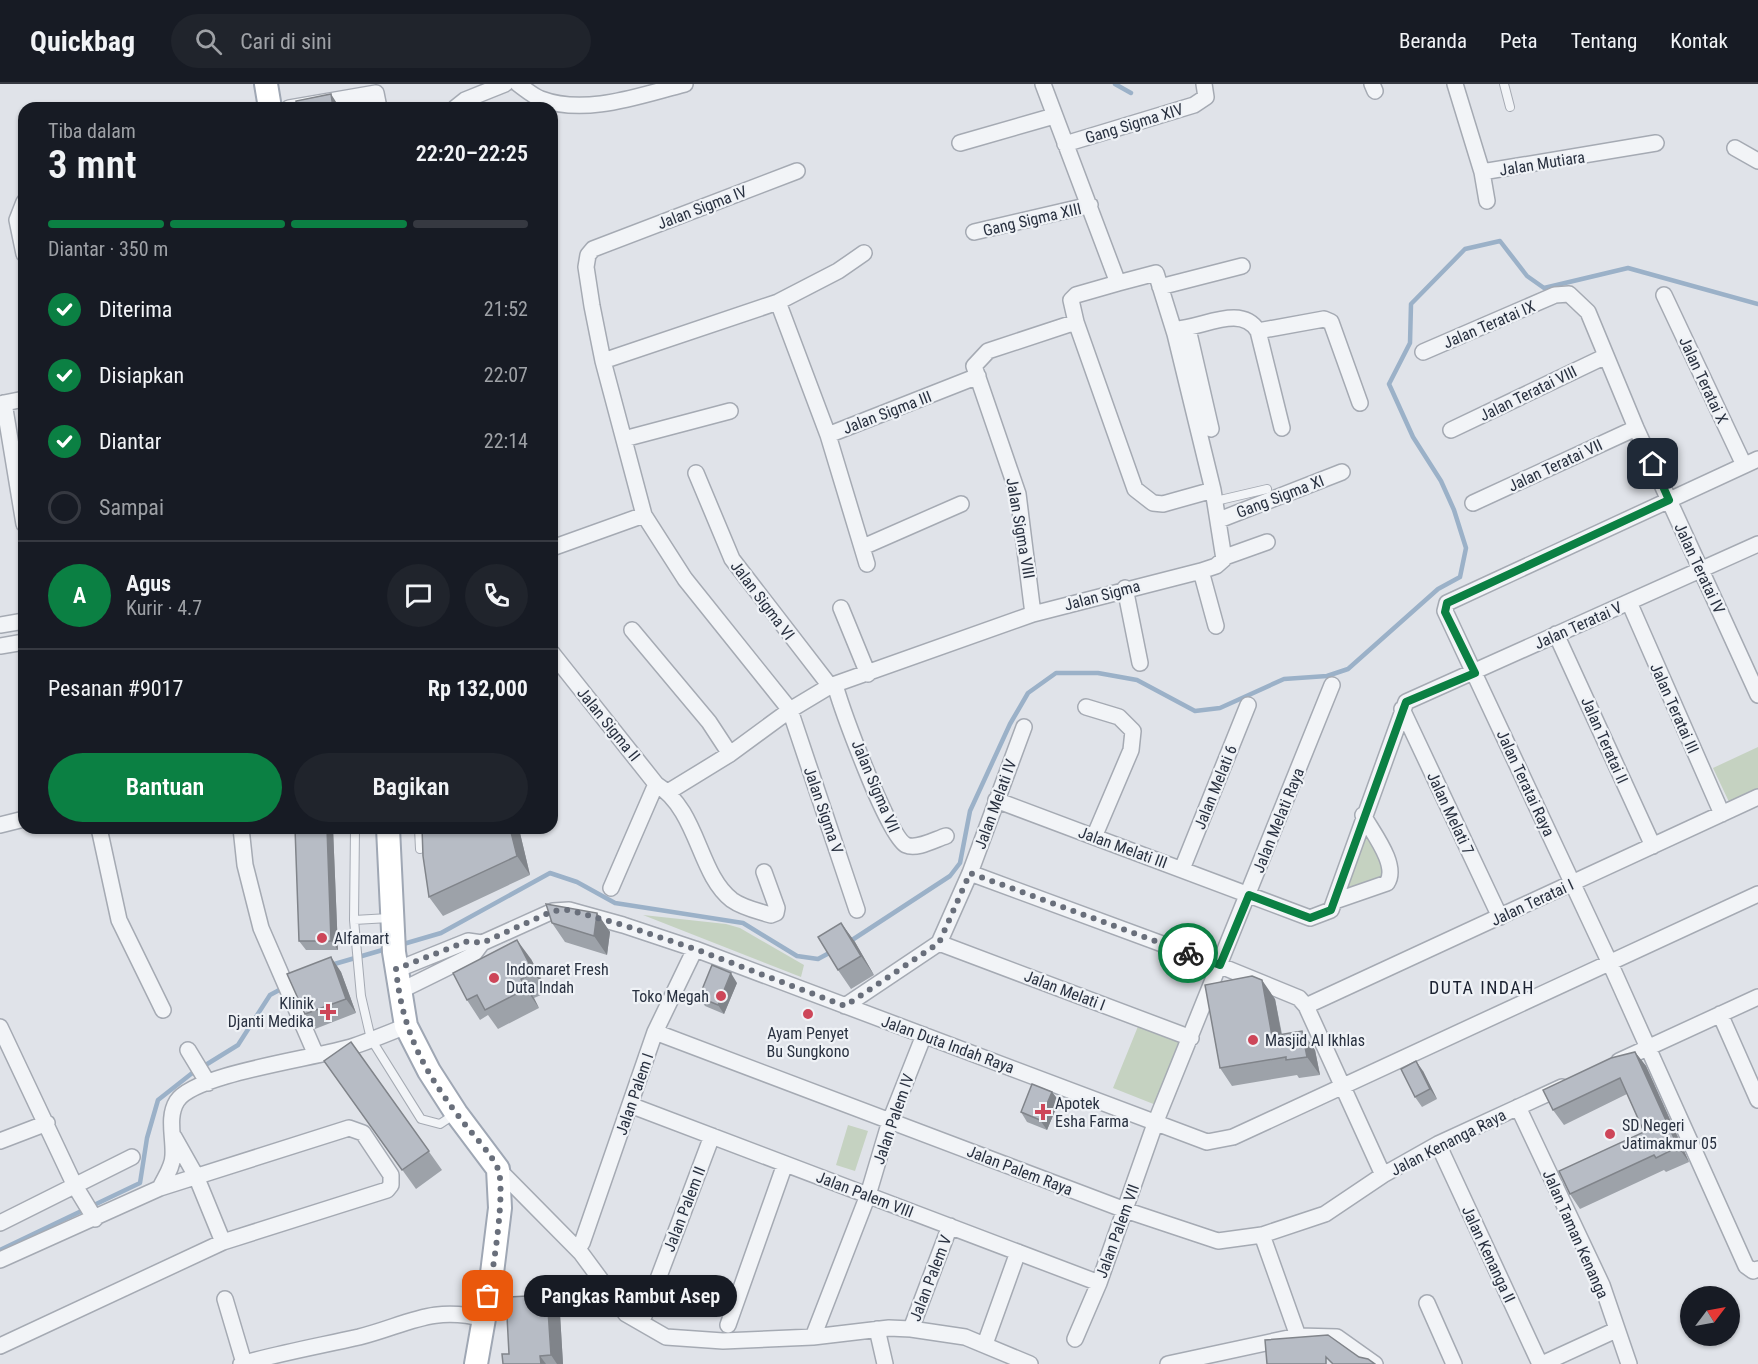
<!DOCTYPE html>
<html lang="id">
<meta charset="utf-8">
<style>
body{margin:0;font-family:"Roboto Condensed",sans-serif;background:#20242c;color:#f1f3f6;height:100vh;display:flex;flex-direction:column;font-size:22px;white-space:nowrap}
*{box-sizing:border-box;margin:0}
p{font-size:20px;color:#9ea1a6}
.icon{flex:none;width:33px;height:33px;fill:none;stroke:currentColor;stroke-width:2;stroke-linecap:round;stroke-linejoin:round}
.map{position:relative;flex:1;overflow:hidden}
.panel{position:absolute;left:18px;top:18px;width:540px;height:732px;display:flex;flex-direction:column;background:#171b24;border-radius:18px;box-shadow:0 2px 4px #0004}
.panel>*{flex:none}
.needle{width:39px;rotate:58deg}
.tools{position:absolute;left:1680px;top:1202px;display:grid;gap:12px}
.tools a{display:grid;place-items:center;width:60px;height:60px;border-radius:50%;background:#171b24;box-shadow:0 2px 4px #0004;font-size:30px}
.pin{position:absolute;display:grid;place-items:center;width:51px;height:51px;color:#fff;margin:-26px;border-radius:12px;box-shadow:0 3px 9px #0006}
.courier{position:absolute;display:grid;place-items:center;width:60px;height:60px;margin:-30px;border:4px solid #0b8043;border-radius:50%;background:#fff;color:#222;box-shadow:0 2px 8px #0007}
.bubble{position:absolute;height:42px;border-radius:21px;background:#171b24;box-shadow:0 2px 4px #0004;font-size:20px;font-weight:600;line-height:42px;text-align:center}
.headline em{font-style:normal;font-weight:600}
.headline div{display:flex;flex-direction:column-reverse}
.headline{display:flex;align-items:center;justify-content:space-between;height:102px;padding:0 30px}
h1{font-size:39px;font-weight:600;line-height:45px}
.bar{display:grid;grid-template-columns:repeat(4,1fr);gap:9px 6px;align-content:center;height:72px;padding:0 30px}
.bar i{height:8px;border-radius:4px;background:#363941}
.bar .on{background:#0b8043}
.bar p{grid-column:span 4}
.line{display:flex;align-items:center;gap:15px;padding:0 30px;border-top:2px solid #363941}
.line div{flex:1}
.round{display:grid;place-items:center;flex:none;width:63px;height:63px;border-radius:32px;background:#20242c}
ol{padding:0 30px;list-style:none}
li{display:flex;align-items:center;gap:18px;height:66px}
li p{margin-inline-start:auto}
li .icon{padding:6px;border-radius:50%;background:#0b8043;color:#fff;stroke-width:4}
li:last-child{color:#9ea1a6}
li i{width:33px;height:33px;border:3px solid #363941;border-radius:50%}
.button{display:flex;gap:12px;margin-top:auto;padding:12px 30px}
.button a{flex:1;height:69px;border-radius:36px;background:#0b8043;color:#fff;font-size:24px;font-weight:600;line-height:69px;text-align:center}
.button a+a{background:#20242c;color:#f1f3f6}
header{display:flex;align-items:center;gap:36px;box-sizing:border-box;height:84px;padding:0 30px;background:#171b24;border-bottom:2px solid #363941}
header strong{font-size:28px}
nav{display:flex;gap:33px;margin-inline-start:auto;font-size:21px}
.search{width:420px;height:54px;background:#20242c;display:flex;align-items:center;gap:15px;box-sizing:border-box;padding:0 21px;border-radius:33px;color:#9ea1a6;font-size:22px}
.map>svg:first-child{display:block}
.green{fill:#c5d2c1}
.lines{fill:none;stroke-linecap:round;stroke-linejoin:round}
.stream{stroke:#9bb1c8;stroke-width:4.5}
.lane-casing{stroke:#a5aab3;stroke-width:10}
.street-casing{stroke:#a5aab3;stroke-width:18}
.primary-casing{stroke:#9fa7b4;stroke-width:26}
.lane{stroke:#f2f4f7;stroke-width:8}
.street{stroke:#f2f4f7;stroke-width:15}
.primary{stroke:#fff;stroke-width:22}
.wall{fill:#9da2a9}
.shaded-wall{fill:#80848a}
.building{fill:#b7bcc5;stroke:#80848a;stroke-width:1.5}
.done{stroke:#696f7b;stroke-width:6;stroke-dasharray:0 10.8}
.route{stroke:#0b8043;stroke-width:8}
.poi-dot{fill:#cd4659;stroke:#eff2f6;stroke-width:2}
.labels{text-anchor:middle;stroke-width:4.5;stroke-linejoin:round;paint-order:stroke}
.street-label{font-size:16px;fill:#293140;stroke:#eff2f6}
.poi-label{font-size:16px;fill:#293140;stroke:#eff2f6;text-anchor:start}
.neighbourhood-label{font-size:18px;letter-spacing:1.5px;fill:#1b2231;stroke:#eff2f6}
</style>
<header>
<strong>Quickbag</strong>
<div class="search"><svg class="icon" aria-label="search" viewBox="0 0 24 24"><circle cx="10" cy="10" r="6"/><path d="M15 15l6 6"/></svg>Cari di sini</div>
<nav><a>Beranda</a><a>Peta</a><a>Tentang</a><a>Kontak</a></nav>
</header>
<div class="map">
<svg width="1758" height="1280" viewBox="0 0 1758 1280">
<rect width="100%" height="100%" fill="#e0e3e9"/>
<path class="green" d="M1758,663v44l-28,13 -17,-36z
M1364,742l23,49 -46,22z
M643,831l83,9 14,4 64,37 -3,12z
M1141,935l42,16 -27,70 -43,-17z
M848,1041l20,6 -13,40 -19,-6z"/>
<g class="lines">
<path class="stream" d="M1115,0l16,9
M849,858l101,-66 10,-13 10,-52 40,-87 18,-31 28,-20h42l39,7 58,31 25,-3 64,-29 43,-3 21,-7 90,-80 22,-12 6,-29 -12,-38 -13,-29 -28,-44 -24,-53 21,-41 1,-39 54,-55 35,-8 27,35 17,12 84,-20 130,36
M400,861l41,-12 109,-60 27,9 38,21 128,20 54,33 21,3 13,-7
M331,881l55,-16
M0,1166l140,-67 7,-45 11,-38 33,-26 47,-29 32,-50 13,-7"/>
<g class="lane-casing">
<path id="lane" d="M1504,0l6,23
M1215,421l5,-5 47,-11
M355,744l-1,92 7,76 10,43 50,80 19,5 15,-10
M419,744l1,21
M354,836l35,-2"/>
</g>
<g class="street-casing">
<path id="street" d="M518,0c7,5 15,12 23,15 45,17 100,-4 144,-15
M1372,0l3,7
M1455,0l27,88 174,-29
M289,24l87,-15 3,15
M455,24l10,-8 40,-16
M960,59l94,-27
M1065,60l129,-39 12,-8 -2,-13
M1735,64l23,13
M797,87l-204,78 -5,6 -2,12 6,39 11,55 41,154 41,64 105,131 67,200
M1482,88l5,29
M24,118l-7,18 7,34
M974,148l116,-27
M1160,203l82,-21
M1664,211l80,170
M778,218l50,133 39,129
M1076,238l-5,-22 5,-5 42,-12
M1188,245l23,100
M1258,247l66,-12 7,3 29,81
M1175,250v-5c26,0 66,-26 83,2l24,97
M1423,268l132,-57 14,-1 19,18 48,116 122,267
M603,277l175,-59 60,-31 26,-18
M4,319l20,121
M0,320l24,-5
M1451,346l155,-74
M828,351l150,-59
M624,355l106,-28
M1758,375l-311,144 -2,8 169,361 132,294 7,5 5,-2
M696,389l36,86 98,127
M1473,419l163,-75
M1219,436l123,-48
M863,463l98,-43
M552,464l92,-33
M1225,473l42,-15
M1201,487l15,55
M1125,504l15,75
M1629,518l93,212
M841,524l27,66
M1033,530l-15,-120 -44,-128 14,-15 88,-29 59,167 18,14 10,1 50,-14
M0,541l24,-4
M632,546l77,92 21,32
M1556,550l97,212
M0,562l24,-4
M552,569l104,131c43,27 42,90 76,116 11,8 26,11 39,15l5,-2 1,-5 -13,-36
M835,601c7,24 53,152 71,160 11,5 30,-6 40,-9
M1086,623l33,10 14,14 -2,19 -37,87
M1402,625l98,208
M668,708l62,-38 60,-44 40,-24 203,-72 168,-43 15,-5 8,-7 -11,-69 -38,-156 -19,-61 -38,10 -75,-199
M996,716l314,118 21,-8 75,-208 352,-158
M0,741l24,-6
M99,744l20,92 44,90
M241,744l4,37 16,63 55,127
M1182,785l66,-164
M970,789l241,89 88,36 7,8 77,169
M611,804l45,-104
M1335,817l52,-18c12,-18 -15,-51 -24,-68
M939,859l252,95
M396,886l72,-29 14,2 71,-32 16,-1 54,15 72,24 512,193 26,-5 26,-12 499,-231
M398,908l75,-37 9,-12
M845,922l94,-63 31,-70 54,-146
M1306,922l452,-209
M1720,930l38,86
M0,943l75,159 20,33
M655,948l470,178 93,31 44,-6 63,-21 58,-39 55,-31 124,-57
M188,966l20,33
M1619,977l139,-64
M630,1021l469,178
M1518,1023l84,178 27,79
M174,1053l22,39 27,66
M0,1057l47,-18
M1438,1060l102,220
M498,1085l83,84 45,61 40,23 57,4 90,-4 76,-9 22,1 54,8 65,27
M0,1139l132,-66
M1262,1151l36,101
M582,1159l73,-211 40,-83
M0,1176l160,-72c5,-11 13,-21 13,-33 1,-18 -6,-38 4,-54 18,-28 142,-43 177,-55 18,-6 35,-13 52,-20
M225,1215l19,64
M1427,1219l27,61
M644,1232l68,-180
M728,1241l57,-161
M877,1245l8,35
M911,1245l39,-103
M813,1253l55,-142 22,-74 34,-86
M1075,1255l24,-56 57,-162 176,-436
M985,1260l33,-92
M0,1262l223,-104 164,-52 4,-5v-10l-28,-42 -14,-5 -189,60
M241,1280c39,-11 78,-18 118,-27 48,-12 73,-32 125,-18
M1168,1280l130,-28 39,1 38,27
M1542,1280l74,-34"/>
</g>
<g class="primary-casing">
<path id="primary" d="M266,0l4,24
M388,744l6,124 12,74 23,45 27,42 42,56 2,39 -8,65 -16,91"/>
</g>
<use href="#lane" class="lane"/>
<use href="#street" class="street"/>
<use href="#primary" class="primary"/>
</g>
<path class="wall" d="M295,744h38l5,122h-32l-7,-9z
M422,744h94l4,5 10,42 -87,41 -14,-19z
M597,829l13,19 -3,23 -42,-13 -13,-19z
M841,839l14,19 19,33 -23,14 -13,-19z
M331,873l10,15 15,41 -41,16 -10,-15z
M531,875l17,33 -14,6 5,10 -41,21 -10,-14 -8,5 -13,-20z
M737,899l-13,31 -19,-8 -6,-9z
M1275,915l7,35 33,16 5,25 -21,3 -2,-3 -65,11 -12,-18z
M351,958l91,128 -26,19 -92,-128z
M1635,968l11,14 43,96 -23,10 -2,-2 -84,39 -10,-15 74,-62 -17,-38 -63,31 -11,-15z
M1423,987l14,28 -15,8 -7,-10z
M1052,1008l7,9 -12,29 -20,-8 -6,-10z
M547,1211l13,19 3,50h-60z"/>
<path class="shaded-wall" d="M331,10l9,14h-7z
M327,744h6l5,122 -7,-9z
M510,744h6l4,5 10,42 -13,-19z
M597,829l13,19 -3,23 -13,-19z
M841,839l14,19 19,33 -13,-19z
M517,856l14,19 17,33 -14,-19z
M331,873l10,15 15,41 -10,-14z
M731,889l6,10 -13,31 -6,-9z
M521,895l13,19 5,10 -13,-19z
M1262,896l13,19 10,55 -13,-18z
M1302,947l13,19 5,25 -13,-18z
M1635,968l11,14 43,96 -11,-15z
M1416,977l7,10 14,28 -7,-10z
M1052,1008l7,9 -12,29 -7,-10z
M547,1211l13,19 3,50h-6l-6,-9z
M540,1272l6,8h-5z"/>
<path class="building" d="M331,10l2,14h-36l-1,-7z
M295,744h32l4,113h-32z
M422,744h88l7,28 -88,41 -6,-41z
M546,820l51,9 -3,23 -42,-13z
M841,839l20,33 -23,14 -20,-33z
M517,856l17,33 -13,6 5,10 -41,21 -8,-15 -10,5 -14,-27z
M331,873l15,42 -41,15 -18,-40z
M712,881l19,8 -13,32 -19,-8z
M1252,892l10,4 10,56 30,-5 5,26 -21,3v-3l-66,11 -15,-83z
M351,958l78,109 -27,19 -78,-109z
M1635,968l43,95 -22,11 -2,-3 -84,39 -11,-23 85,-39 -24,-54 -67,32 -10,-20 68,-32z
M1416,977l14,28 -15,8 -14,-28z
M1032,1000l20,8 -12,28 -19,-8z
M547,1211l4,60 -11,1 1,8h-38l-1,-10h7l-3,-57z
M1328,1251l31,22 9,2 7,5h-42l-7,-7v7h-59l-2,-24z"/>
<g class="lines">
<path class="done" d="M488,1212c5,-24 18,-107 10,-127 -6,-15 -28,-37 -38,-51 -37,-48 -58,-88 -64,-149l72,-28 14,2 71,-32 16,-1 54,15 72,24 150,57 94,-63 31,-70 218,80"/>
<path class="route" d="M1188,869l32,12 29,-70 61,23 21,-8 75,-208 69,-29 -30,-61 2,-9 222,-103 -16,-36"/>
</g>
<g class="poi-dot">
<circle cx="322" cy="854" r="6"/>
<circle cx="494" cy="894" r="6"/>
<circle cx="721" cy="912" r="6"/>
<path d="M325 919h6v6h6v6h-6v6h-6v-6h-6v-6h6z"/>
<circle cx="808" cy="930" r="6"/>
<circle cx="1253" cy="956" r="6"/>
<path d="M1040 1019h6v6h6v6h-6v6h-6v-6h-6v-6h6z"/>
<circle cx="1610" cy="1050" r="6"/>
</g>
<g class="labels">
<g class="street-label">
<text transform="translate(1134 39) rotate(-17)" y="6">Gang Sigma XIV</text>
<text transform="translate(1542 79) rotate(-9)" y="6">Jalan Mutiara</text>
<text transform="translate(702 123) rotate(-21)" y="6">Jalan Sigma IV</text>
<text transform="translate(1032 135) rotate(-13)" y="6">Gang Sigma XIII</text>
<text transform="translate(1489 240) rotate(-23)" y="6">Jalan Teratai IX</text>
<text transform="translate(1704 296) rotate(65)" y="6">Jalan Teratai X</text>
<text transform="translate(1528 309) rotate(-26)" y="6">Jalan Teratai VIII</text>
<text transform="translate(887 328) rotate(-21)" y="6">Jalan Sigma III</text>
<text transform="translate(1555 381) rotate(-25)" y="6">Jalan Teratai VII</text>
<text transform="translate(1280 412) rotate(-21)" y="6">Gang Sigma XI</text>
<text transform="translate(1021 444) rotate(80)" y="6">Jalan Sigma VIII</text>
<text transform="translate(1700 484) rotate(65)" y="6">Jalan Teratai IV</text>
<text transform="translate(1102 511) rotate(-15)" y="6">Jalan Sigma</text>
<text transform="translate(763 516) rotate(53)" y="6">Jalan Sigma VI</text>
<text transform="translate(1578 541) rotate(-24)" y="6">Jalan Teratai V</text>
<text transform="translate(1675 624) rotate(66)" y="6">Jalan Teratai III</text>
<text transform="translate(609 640) rotate(51)" y="6">Jalan Sigma II</text>
<text transform="translate(1605 656) rotate(66)" y="6">Jalan Teratai II</text>
<text transform="translate(1526 699) rotate(65)" y="6">Jalan Teratai Raya</text>
<text transform="translate(876 702) rotate(67)" y="6">Jalan Sigma VII</text>
<text transform="translate(1215 703) rotate(-68)" y="6">Jalan Melati 6</text>
<text transform="translate(995 720) rotate(-70)" y="6">Jalan Melati IV</text>
<text transform="translate(824 726) rotate(71)" y="6">Jalan Sigma V</text>
<text transform="translate(1451 729) rotate(65)" y="6">Jalan Melati 7</text>
<text transform="translate(1278 736) rotate(-68)" y="6">Jalan Melati Raya</text>
<text transform="translate(1123 763) rotate(20)" y="6">Jalan Melati III</text>
<text transform="translate(1532 818) rotate(-25)" y="6">Jalan Teratai I</text>
<text transform="translate(1065 906) rotate(21)" y="6">Jalan Melati I</text>
<text transform="translate(948 960) rotate(20)" y="6">Jalan Duta Indah Raya</text>
<text transform="translate(634 1010) rotate(-71)" y="6">Jalan Palem I</text>
<text transform="translate(893 1035) rotate(-71)" y="6">Jalan Palem IV</text>
<text transform="translate(1448 1058) rotate(-27)" y="6">Jalan Kenanga Raya</text>
<text transform="translate(1020 1086) rotate(21)" y="6">Jalan Palem Raya</text>
<text transform="translate(865 1110) rotate(21)" y="6">Jalan Palem VIII</text>
<text transform="translate(684 1125) rotate(-69)" y="6">Jalan Palem II</text>
<text transform="translate(1117 1147) rotate(-70)" y="6">Jalan Palem VII</text>
<text transform="translate(1576 1150) rotate(66)" y="6">Jalan Taman Kenanga</text>
<text transform="translate(1489 1170) rotate(65)" y="6">Jalan Kenanga II</text>
<text transform="translate(930 1194) rotate(-69)" y="6">Jalan Palem V</text>
</g>
<g class="poi-label">
<text x="334" y="860">Alfamart</text>
<text x="506" y="891">Indomaret Fresh<tspan x="506" dy="18">Duta Indah</tspan></text>
<text x="709" y="918" text-anchor="end">Toko Megah</text>
<text x="314" y="925" text-anchor="end">Klinik<tspan x="314" dy="18">Djanti Medika</tspan></text>
<text x="808" y="955" text-anchor="middle">Ayam Penyet<tspan x="808" dy="18">Bu Sungkono</tspan></text>
<text x="1265" y="962">Masjid Al Ikhlas</text>
<text x="1055" y="1025">Apotek<tspan x="1055" dy="18">Esha Farma</tspan></text>
<text x="1622" y="1047">SD Negeri<tspan x="1622" dy="18">Jatimakmur 05</tspan></text>
</g>
<g class="neighbourhood-label">
<text x="1482" y="910">DUTA INDAH</text>
</g>
</g>
</svg>
<div class="tools">
<a><svg class="needle" viewBox="-14 -14 28 28"><path d="M0-13l5 13h-10z" fill="#e53935"/><path d="M0 13l5-13h-10z" fill="#9ea1a6"/></svg></a>
</div>
<div class="pin" style="left:488px;top:1212px;background:#ea580c"><svg class="icon" aria-label="bag" viewBox="0 0 24 24"><path d="M5 8h14l-1 12H6zM9 8a3 3 0 0 1 6 0"/></svg></div>
<div class="pin" style="left:1653px;top:380px;background:#1f2937"><svg class="icon" aria-label="home" viewBox="0 0 24 24"><path d="M3 11l9-7 9 7M6 9v11h12V9"/></svg></div>
<div class="courier" style="left:1188px;top:869px"><svg class="icon" aria-label="bike" viewBox="0 0 24 24"><circle cx="6" cy="16" r="4"/><circle cx="18" cy="16" r="4"/><path d="M6 16l4-8h5l3 8M10 8l3 8H6M13 5h3"/></svg></div>
<div class="bubble" style="left:524px;top:1191px;width:213px">Pangkas Rambut Asep</div>
<section class="panel">
<div class="headline"><div><h1>3 mnt</h1><p>Tiba dalam</p></div><em>22:20–22:25</em></div>
<div class="bar"><i class="on"></i><i class="on"></i><i class="on"></i><i></i><p>Diantar · 350 m</p></div>
<ol>
<li><svg class="icon" aria-label="check" viewBox="0 0 24 24"><path d="M5 12l5 5 9-10"/></svg>Diterima<p>21:52</p></li>
<li><svg class="icon" aria-label="check" viewBox="0 0 24 24"><path d="M5 12l5 5 9-10"/></svg>Disiapkan<p>22:07</p></li>
<li><svg class="icon" aria-label="check" viewBox="0 0 24 24"><path d="M5 12l5 5 9-10"/></svg>Diantar<p>22:14</p></li>
<li><i></i>Sampai</li>
</ol>
<div class="line" style="height:108px"><b class="round" style="background:#0b8043;color:#fff">A</b><div><b>Agus</b><p>Kurir · 4.7</p></div><a class="round"><svg class="icon" aria-label="chat" viewBox="0 0 24 24"><path d="M4 5h16v11H9l-5 4z"/></svg></a><a class="round"><svg class="icon" aria-label="phone" viewBox="0 0 24 24"><path d="M5 4h4l2 5-3 2q2 4 5 5l2-3 5 2v4C11 20 4 13 5 4z"/></svg></a></div>
<div class="line" style="height:78px"><div>Pesanan #9017</div><b>Rp 132,000</b></div>
<div class="button"><a>Bantuan</a><a>Bagikan</a></div>
</section>
</div>
